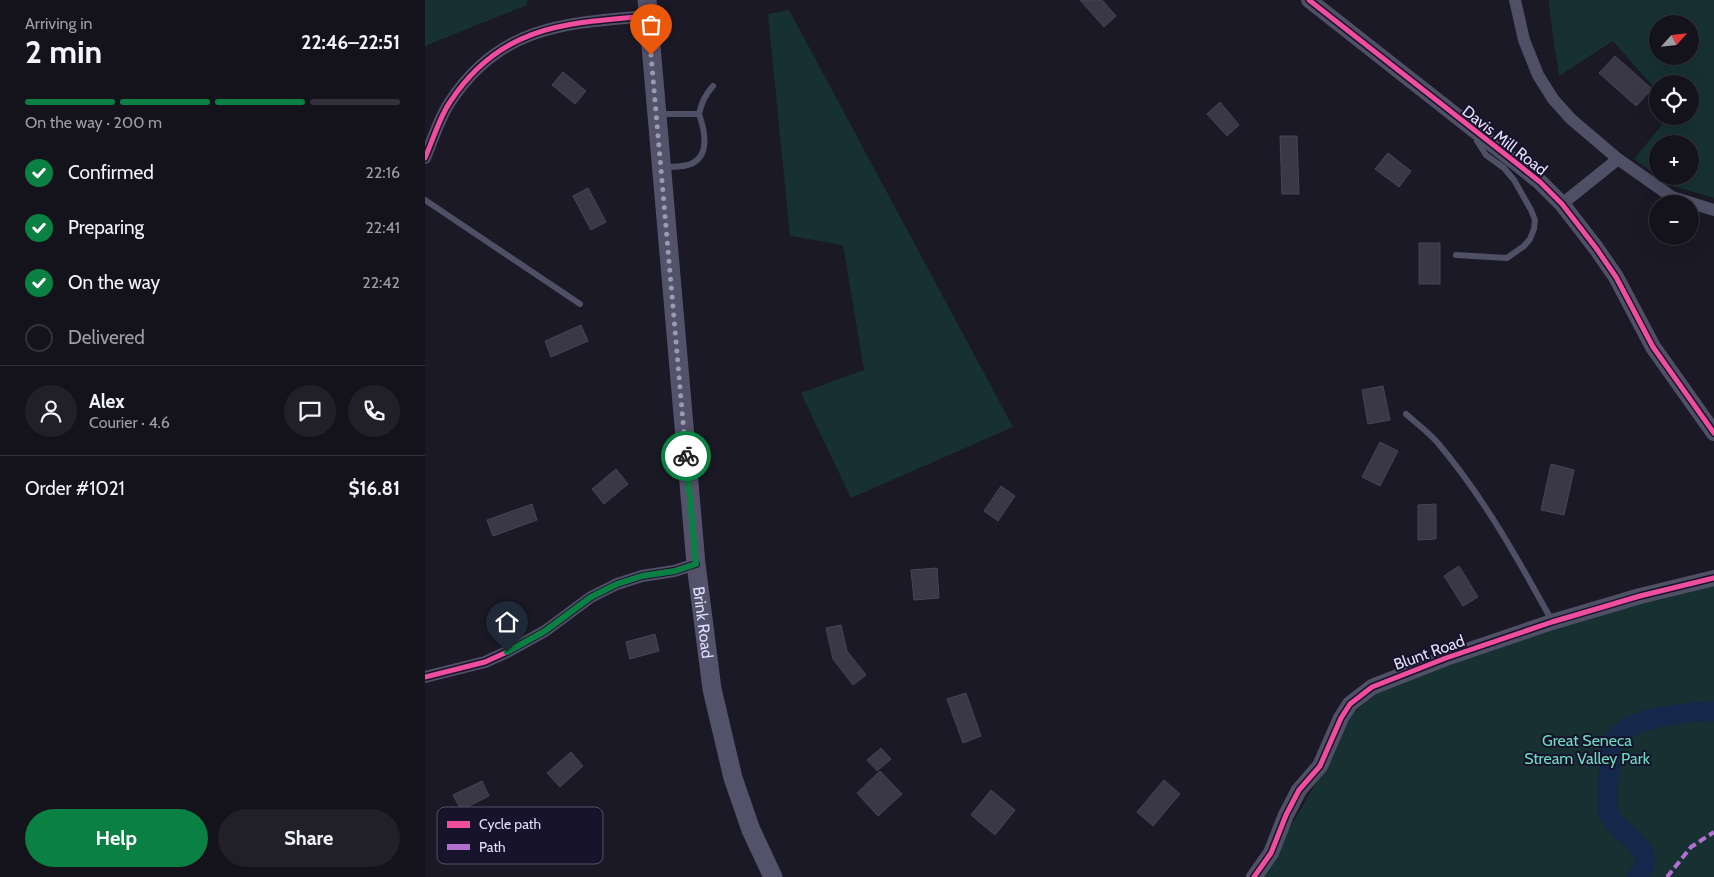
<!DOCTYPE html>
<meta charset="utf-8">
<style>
body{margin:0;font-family:Cabin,sans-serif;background:#212029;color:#f1f3f6;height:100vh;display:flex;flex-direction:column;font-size:19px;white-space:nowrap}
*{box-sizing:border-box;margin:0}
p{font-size:16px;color:#9d9ea3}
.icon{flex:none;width:28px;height:28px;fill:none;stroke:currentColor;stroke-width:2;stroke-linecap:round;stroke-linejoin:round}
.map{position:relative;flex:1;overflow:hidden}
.sheet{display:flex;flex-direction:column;background:#14131c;width:425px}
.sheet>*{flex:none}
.needle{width:32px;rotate:63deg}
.buttons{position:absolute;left:1224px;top:15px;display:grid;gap:10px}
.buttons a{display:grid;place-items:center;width:50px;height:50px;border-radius:50%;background:#14131c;box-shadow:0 5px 20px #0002,0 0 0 1px #33323b;font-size:25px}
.pin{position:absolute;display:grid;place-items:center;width:42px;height:42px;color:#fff;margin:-51px -21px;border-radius:50% 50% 50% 0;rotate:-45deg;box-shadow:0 0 5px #0007}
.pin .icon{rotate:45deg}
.courier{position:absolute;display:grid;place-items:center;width:50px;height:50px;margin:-25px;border:4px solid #0b8043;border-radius:50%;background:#fff;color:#222;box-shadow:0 1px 6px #0007}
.overview em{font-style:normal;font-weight:700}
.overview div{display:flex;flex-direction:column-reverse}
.overview{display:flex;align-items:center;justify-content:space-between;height:85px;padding:0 25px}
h1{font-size:32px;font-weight:700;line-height:38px}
.bar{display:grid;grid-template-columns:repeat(4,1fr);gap:8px 5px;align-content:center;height:60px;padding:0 25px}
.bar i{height:6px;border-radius:4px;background:#33323b}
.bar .on{background:#0b8043}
.bar p{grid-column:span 4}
.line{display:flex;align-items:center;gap:12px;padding:0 25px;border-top:1px solid #33323b}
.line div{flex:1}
.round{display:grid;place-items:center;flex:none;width:52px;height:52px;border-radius:26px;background:#212029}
ol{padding:0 25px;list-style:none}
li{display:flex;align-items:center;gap:15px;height:55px}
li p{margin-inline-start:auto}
li .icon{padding:5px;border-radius:50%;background:#0b8043;color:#fff;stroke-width:4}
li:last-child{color:#9d9ea3}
li i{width:28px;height:28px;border:2px solid #33323b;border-radius:50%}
.action{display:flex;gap:10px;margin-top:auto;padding:10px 25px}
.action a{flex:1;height:58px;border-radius:30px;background:#0b8043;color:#fff;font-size:20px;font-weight:700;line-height:58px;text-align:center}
.action a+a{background:#212029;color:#f1f3f6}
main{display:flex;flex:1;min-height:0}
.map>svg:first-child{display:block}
.green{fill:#173132;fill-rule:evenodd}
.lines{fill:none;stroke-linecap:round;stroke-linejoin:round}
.river{stroke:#13284b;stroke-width:20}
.building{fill:#3a3846;stroke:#474457}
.service{stroke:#4f4f65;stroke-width:6}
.minor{stroke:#4f4f65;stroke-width:12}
.tertiary{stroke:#4f4f65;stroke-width:16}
.secondary{stroke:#53526b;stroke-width:19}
.quiet{stroke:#b36fd0;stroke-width:4;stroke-dasharray:8 4;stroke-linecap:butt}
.cycleway-casing{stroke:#17132b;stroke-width:8}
.cycleway{stroke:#ef4d9e;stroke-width:5}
.done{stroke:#9c99b1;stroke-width:5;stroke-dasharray:0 9}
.route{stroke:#0b8043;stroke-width:6}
.labels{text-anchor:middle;stroke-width:4;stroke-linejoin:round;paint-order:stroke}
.street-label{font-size:16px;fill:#e2defd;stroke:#17132b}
.park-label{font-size:16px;fill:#6cdbbf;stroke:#17132b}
.key{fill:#17132b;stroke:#54506a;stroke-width:1}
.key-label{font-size:14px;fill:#e2defd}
</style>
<main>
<section class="sheet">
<div class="overview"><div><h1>2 min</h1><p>Arriving in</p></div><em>22:46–22:51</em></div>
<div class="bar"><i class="on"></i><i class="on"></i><i class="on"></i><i></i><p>On the way · 200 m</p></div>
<ol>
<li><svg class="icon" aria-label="check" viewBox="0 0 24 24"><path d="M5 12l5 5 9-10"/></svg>Confirmed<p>22:16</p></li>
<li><svg class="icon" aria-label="check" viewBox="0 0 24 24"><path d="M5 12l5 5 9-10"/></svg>Preparing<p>22:41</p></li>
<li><svg class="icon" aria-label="check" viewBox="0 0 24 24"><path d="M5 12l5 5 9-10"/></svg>On the way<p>22:42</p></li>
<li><i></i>Delivered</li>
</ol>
<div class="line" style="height:90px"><a class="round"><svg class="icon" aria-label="person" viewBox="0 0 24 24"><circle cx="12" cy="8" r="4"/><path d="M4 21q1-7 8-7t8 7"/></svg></a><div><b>Alex</b><p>Courier · 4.6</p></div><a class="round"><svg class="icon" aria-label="chat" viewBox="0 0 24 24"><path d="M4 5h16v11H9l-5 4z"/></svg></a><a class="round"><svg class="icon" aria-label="phone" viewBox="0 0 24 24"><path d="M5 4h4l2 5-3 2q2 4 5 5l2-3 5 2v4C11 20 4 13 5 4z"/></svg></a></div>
<div class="line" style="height:65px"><div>Order #1021</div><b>$16.81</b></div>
<div class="action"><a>Help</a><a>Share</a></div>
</section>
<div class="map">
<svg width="1289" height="877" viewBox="0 0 1289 877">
<rect width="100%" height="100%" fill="#1a1925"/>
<path class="green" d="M0,0h102v5l-102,41z
M1124,0h165v198l-45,-13 -35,-26 35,-43h21v-32h-33v7l-44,-50 -54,35 -10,-68zM1232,24h33v32h-33zM1232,144h33v32h-33z
M364,10l224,417 -162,71 -50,-105 63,-23 -21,-125 -53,-9 -22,-222z
M1289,582v295h-453l51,-87 41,-76 23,-22 27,-8 4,-7 83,-30z"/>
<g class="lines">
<path class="river" d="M1212,877c27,-27 -20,-43 -27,-61 -5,-12 -2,-29 -1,-41 1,-9 -1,-23 3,-31 15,-29 74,-31 102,-33"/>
</g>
<path class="building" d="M655,0h22l14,16 -12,11z
M1190,56l37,33 -16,17 -37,-33z
M138,72l23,19 -11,13 -23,-19z
M795,102l19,23 -12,11 -20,-22z
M855,136h17l2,58h-17z
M963,153l23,18 -12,16 -24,-18z
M163,188l18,34 -15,8 -18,-34z
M994,243h21v41h-21z
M156,325l7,16 -37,16 -6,-16z
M958,386l7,34 -22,4 -6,-34z
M955,442l18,9 -18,35 -18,-9z
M1126,464l23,6 -10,45 -23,-5z
M191,469l12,15 -24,20 -12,-15z
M576,486l14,10 -17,25 -14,-10z
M107,504l5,16 -44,16 -6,-16z
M1011,504v35l-18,1v-35z
M1034,566l19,31 -15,9 -19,-30z
M512,568l2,30 -25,2 -3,-30z
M416,625l6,26 19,24 -13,10 -20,-26 -7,-31z
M230,634l4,17 -29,8 -4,-17z
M541,693l15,43 -18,7 -16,-44z
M456,748l10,11 -14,12 -10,-11z
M146,752l12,14 -23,21 -13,-14z
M455,771l22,23 -24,22 -21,-23z
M739,780l16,14 -27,32 -16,-14z
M57,781l7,15 -28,14 -8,-15z
M566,790l24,20 -20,25 -24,-20z"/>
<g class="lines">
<path class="service" d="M233,114h41c6,17 12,44 -11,51 -8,2 -16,2 -24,2
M274,114c3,-12 6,-19 14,-28
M0,200l155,104
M1031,255l51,3 17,-12 6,-7 4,-10 1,-9 -4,-10 -17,-30 -10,-12 -18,-13 -9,-14
M981,414c10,9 22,18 31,28 46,54 81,117 115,179"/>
<path class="minor" d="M1090,0l9,40 14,35 15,24 18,20 47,40 54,38 42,13
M0,158c8,-18 14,-40 25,-56 50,-77 116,-79 198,-86
M1137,204l56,-45
M0,677l60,-15 22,-10 38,-21 46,-34 26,-13 25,-8 32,-5 22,-7"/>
<path class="tertiary" d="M884,0l206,162 25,20 22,22 34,44 20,29 37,70 61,86
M829,877l17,-24 15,-38 13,-25 21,-24 21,-48 9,-14 22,-17 74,-29 106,-36 88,-26 74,-18"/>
<path class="secondary" id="s1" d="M222,0l49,564 16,125 21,89 18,52 22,47"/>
<path class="quiet" d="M1242,877l24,-30 23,-15"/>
<g class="cycleway-casing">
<path id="cycleway" d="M884,0l206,162 25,20 22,22 34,44 20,29 37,70 61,86
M0,158c8,-18 14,-40 25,-56 50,-77 116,-79 198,-86
M0,677l60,-15 22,-10 38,-21 46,-34 26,-13 25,-8 32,-5 22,-7
M829,877l17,-24 15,-38 13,-25 21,-24 21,-48 9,-14 22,-17 74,-29 106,-36 88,-26 74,-18"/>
</g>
<use href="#cycleway" class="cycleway"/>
</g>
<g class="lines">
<path class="done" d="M226,55l35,401"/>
<path class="route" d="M82,652l38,-21 46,-34 26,-13 25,-8 33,-5 21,-7 -10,-108"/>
</g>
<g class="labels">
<g class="street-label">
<text transform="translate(1080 140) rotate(38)" y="6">Davis Mill Road</text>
<text dy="6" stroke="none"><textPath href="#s1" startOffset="625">Brink Road</textPath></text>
<text transform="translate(1004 652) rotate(-20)" y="6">Blunt Road</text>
</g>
<g class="park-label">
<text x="1162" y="746">Great Seneca<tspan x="1162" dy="18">Stream Valley Park</tspan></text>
</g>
</g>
<rect x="12" y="807" width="166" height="57" rx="8" class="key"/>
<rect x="22" y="821" width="23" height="7" fill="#ef4d9e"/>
<rect x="22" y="844" width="23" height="6" fill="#b36fd0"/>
<g class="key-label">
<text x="54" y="829">Cycle path</text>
<text x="54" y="852">Path</text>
</g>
</svg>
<div class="buttons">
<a><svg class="needle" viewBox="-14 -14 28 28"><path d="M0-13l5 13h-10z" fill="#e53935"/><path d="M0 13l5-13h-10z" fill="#9d9ea3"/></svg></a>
<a><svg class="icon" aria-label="locate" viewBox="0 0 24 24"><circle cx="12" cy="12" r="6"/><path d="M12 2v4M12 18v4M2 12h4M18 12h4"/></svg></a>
<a>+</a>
<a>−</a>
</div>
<div class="pin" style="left:226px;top:55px;background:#ea580c"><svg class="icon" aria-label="bag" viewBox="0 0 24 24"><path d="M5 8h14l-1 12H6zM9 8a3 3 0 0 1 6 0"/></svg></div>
<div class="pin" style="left:82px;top:652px;background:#1f2937"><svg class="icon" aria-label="home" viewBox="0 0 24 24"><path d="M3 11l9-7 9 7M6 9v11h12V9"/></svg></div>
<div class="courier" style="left:261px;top:456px"><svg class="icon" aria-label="bike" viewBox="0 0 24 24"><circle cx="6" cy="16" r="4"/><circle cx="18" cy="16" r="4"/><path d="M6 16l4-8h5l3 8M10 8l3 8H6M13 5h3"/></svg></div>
</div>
</main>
